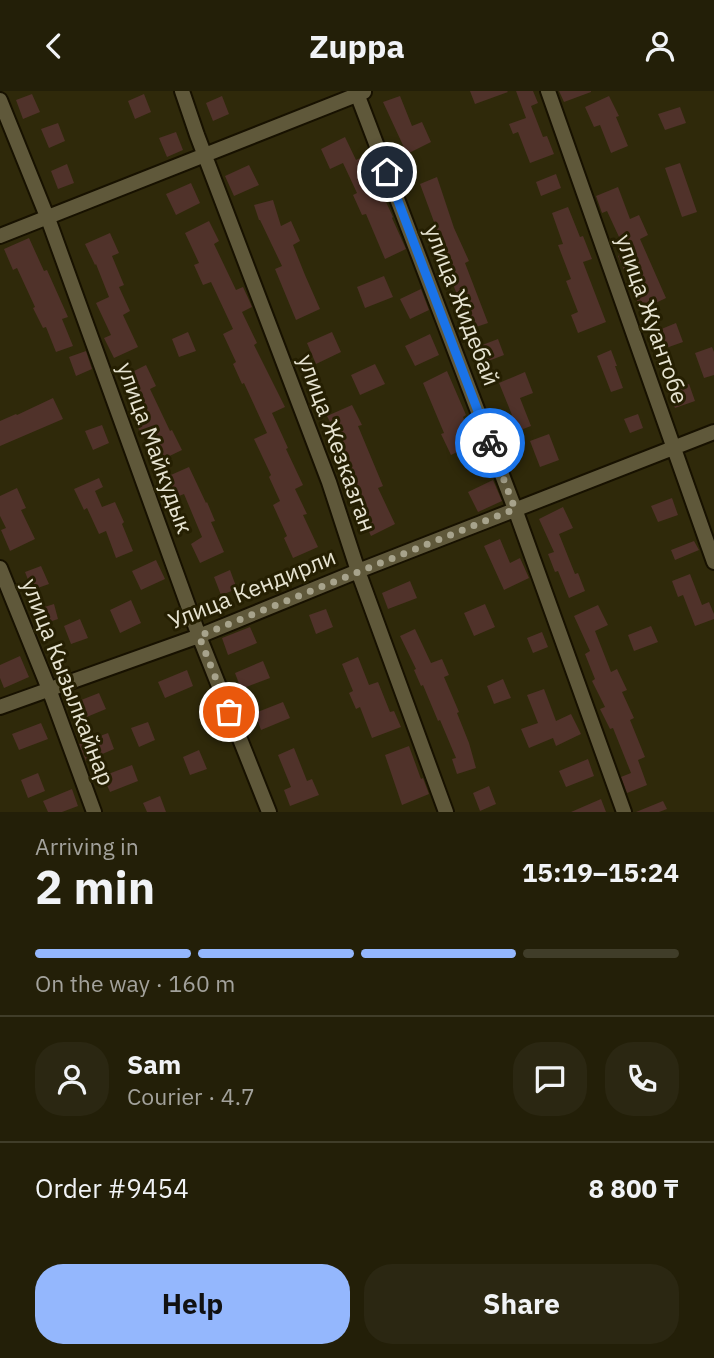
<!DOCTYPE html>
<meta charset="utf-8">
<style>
body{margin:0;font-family:"IBM Plex Sans",sans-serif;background:#2b2712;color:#f1f3f6;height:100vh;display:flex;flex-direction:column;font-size:26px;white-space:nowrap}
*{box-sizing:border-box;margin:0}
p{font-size:23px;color:#a3a29c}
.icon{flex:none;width:38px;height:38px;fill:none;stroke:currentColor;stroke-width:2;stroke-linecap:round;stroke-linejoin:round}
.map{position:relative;height:721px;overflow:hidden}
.side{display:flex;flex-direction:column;background:#231f08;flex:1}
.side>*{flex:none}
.pin{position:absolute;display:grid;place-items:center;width:60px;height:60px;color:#fff;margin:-30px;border:4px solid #fff;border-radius:50%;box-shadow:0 2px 7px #0007}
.courier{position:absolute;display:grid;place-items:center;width:70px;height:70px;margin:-35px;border:5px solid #1a73e8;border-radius:50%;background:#fff;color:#222;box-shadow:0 2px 9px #0007}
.summary em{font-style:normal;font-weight:700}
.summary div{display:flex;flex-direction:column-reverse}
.summary{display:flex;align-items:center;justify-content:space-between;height:119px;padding:0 35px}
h1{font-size:46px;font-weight:700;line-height:52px}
.bar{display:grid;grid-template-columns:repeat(4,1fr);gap:10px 7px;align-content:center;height:84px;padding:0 35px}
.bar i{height:9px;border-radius:5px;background:#403d29}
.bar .current{background:#94b7fd}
.bar p{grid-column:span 4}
.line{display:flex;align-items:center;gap:18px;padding:0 35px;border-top:2px solid #403d29}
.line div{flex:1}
.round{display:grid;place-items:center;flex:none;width:74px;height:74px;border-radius:28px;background:#2b2712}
.button{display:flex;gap:14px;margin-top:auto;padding:14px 35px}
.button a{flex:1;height:80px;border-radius:28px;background:#94b7fd;color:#111;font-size:28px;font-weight:700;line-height:80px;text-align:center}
.button a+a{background:#2b2712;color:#f1f3f6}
header{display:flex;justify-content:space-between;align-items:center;height:91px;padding:0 35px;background:#231f08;font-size:32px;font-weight:700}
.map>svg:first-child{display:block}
.building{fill:#50322a}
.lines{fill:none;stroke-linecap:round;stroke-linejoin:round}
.street-casing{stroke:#171100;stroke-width:18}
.street{stroke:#5f583a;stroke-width:14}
.done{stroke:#a7a38c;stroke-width:7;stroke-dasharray:0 12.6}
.route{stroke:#1a73e8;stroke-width:9}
.labels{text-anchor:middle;stroke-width:6;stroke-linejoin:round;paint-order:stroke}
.street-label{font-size:23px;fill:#e7e4d2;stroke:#251f02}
</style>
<header><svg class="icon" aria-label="back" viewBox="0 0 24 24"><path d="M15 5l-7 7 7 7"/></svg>Zuppa<svg class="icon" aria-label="person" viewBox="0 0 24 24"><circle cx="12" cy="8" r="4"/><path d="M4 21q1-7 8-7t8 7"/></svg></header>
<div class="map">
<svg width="714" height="721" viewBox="0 0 714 721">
<rect width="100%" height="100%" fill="#2f290a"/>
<path class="building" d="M470,0h37l1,1 -33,12z
M516,0h17l5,12 -7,3 12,31 4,-1 7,18 -24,9 -12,-31 -5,2 -4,-10 17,-6z
M559,0h32v1l-27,10z
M32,3l8,18 -17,7 -7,-19z
M144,3l7,18 -16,7 -7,-18z
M222,5l7,18 -16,7 -7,-18z
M400,5l12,30 10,-4 9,20 -24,12 -24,-52z
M609,5l10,20 -3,1 12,29 -17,7 -11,-28 -6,2 -9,-20z
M680,16l6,16 -21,7 -7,-16z
M58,32l7,18 -16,7 -8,-19z
M176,41l7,18 -16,7 -8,-19z
M345,46l11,23 12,-6 10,21 -4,1 19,41 -1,1 14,31 -21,10 -19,-45 -4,1 -9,-20 4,-2 -14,-30 -13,6 -9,-20z
M680,72l17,49 -15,5 -17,-49z
M67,73l7,19 -16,6 -7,-18z
M249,74l10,20 -25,11 -9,-20z
M556,83l5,14 -20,8 -5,-14z
M437,86l17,51 15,33 -4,2 23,60 -21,7 -6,-16 3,-1 -16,-42 -10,-19 6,-3 -24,-65z
M191,92l9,20 -24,12 -10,-21z
M618,96l12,32 9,-4 9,20 -8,4 26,59 -25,12 -23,-54 8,-4 -19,-41 -5,2 -6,-17z
M273,109l8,26 10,-5 9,20 -7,4 12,30 15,34 -24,11 -21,-51 7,-3 -22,-46h-1l-5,-15z
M568,116l12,30 3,-1 9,23 -9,3 23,60 -28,11 -7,-18 7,-3 -12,-31 5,-2 -13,-34 5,-1 -11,-31z
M209,130l10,20 -5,3 22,46 7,-3 6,13 3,7 -10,5 15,31 -3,2 31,62 -13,6 16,35 -2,1 17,36 -8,4 12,25 -4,1 15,32 -25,11 -9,-20 3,-2 -14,-31 7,-4 -11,-24 2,-2 -17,-36 13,-6 -23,-50 -2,1 -9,-20 3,-2 -13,-28 10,-5 -22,-47 -8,3 -9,-20 5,-2 -14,-30z
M110,142l9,20 -7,3 12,29 -5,2 11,24 -7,4 15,32 -24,11 -10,-20 7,-3 -15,-32 13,-6 -13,-33 -1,1 -10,-21z
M29,147l15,33 3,-1 21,47 -6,2 11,27 -17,6 -10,-25 -3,1 -10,-20 2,-1 -18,-39 -4,2 -9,-21z
M384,185l9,21 -28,11 -8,-21z
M421,198l8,21 -19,9 -10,-20z
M676,232l7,19 -17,6 -7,-18z
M188,241l8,19 -17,6 -7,-18z
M332,241l9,20 -25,12 -9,-21z
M430,243l9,21 -24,11 -10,-20z
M498,248l6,16 -21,8 -6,-16z
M712,256l2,5v23l-10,3 -9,-25z
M611,259l6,16h-2l8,22 -12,4 -14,-36z
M86,260l6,18 -16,7 -7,-19z
M375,273l10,20 -25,11 -9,-20z
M146,274l10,21 -6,3 20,42 2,-1 10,20 -25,12 -13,-30 -3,2 -10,-21 6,-3 -15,-33z
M447,280l19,44 -3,2 12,26 -24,12 -10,-21 3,-1 -21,-50z
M525,281l8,21 -13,5 11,28 -21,8 -6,-16 8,-3 -13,-32z
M689,293l6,17 -20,7 -7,-16z
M53,307l10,21 -63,27v-25l16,-7 1,1z
M352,314l10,20 -4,1 25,60 -5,2 17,36 -24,12 -10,-21 5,-2 -30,-69 4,-2 -13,-26z
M638,323l5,14 -13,5 -6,-14z
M102,334l7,18 -16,7 -8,-19z
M549,343l10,26 -19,7 -10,-26z
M189,376l17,36 1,-1 8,19 -4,1 13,30 -24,11 -9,-19 11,-7 -18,-43 -10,4 -10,-20z
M99,387l4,9 -8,4 7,16 13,-5 9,20 -2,2 11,27 -17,7 -10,-27 -7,3 -12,-26 -3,2 -10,-21z
M493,389l9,21 -24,11 -10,-20z
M17,397l9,20 -5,2 14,29 -25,12 -9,-21 5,-2 -6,-12v-20z
M672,407l6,17 -20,7 -7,-16z
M563,416l10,21 -14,6 16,40 3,-1 7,18 -16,7 -11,-27 -3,1 -7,-18 6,-2 -15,-33z
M500,448l10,24 10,-5 9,20 -25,12 -20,-44z
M694,450l5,9 -24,10 -4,-10z
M156,469l9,19 -24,11 -9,-19z
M41,475l8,18 -17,6 -7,-18z
M230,479l7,19 -16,6 -7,-18z
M690,483l12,31 7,-3 5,12v5l-19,7 -12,-31 -5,2 -6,-16z
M410,490l7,17 -29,11 -6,-16z
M131,509l10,23 -21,10 -10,-23z
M54,513l4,15 -18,6 -5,-15z
M485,513l10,23 -21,9 -10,-23z
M598,514l10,20 -13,6 16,41 6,-3 10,21 -5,2 12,26 -4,2 15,37 -7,3 9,25 -20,8 -6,-16 10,-4 -18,-45 -3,1 -10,-20 5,-2 -13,-26 3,-2 -10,-25 5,-3 -16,-35z
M326,518l7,18 -17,7 -7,-19z
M80,528l8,19 -17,6 -7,-18z
M651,535l7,16 -24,9 -6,-16z
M250,536l7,16 -29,12 -6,-17z
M415,538l16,34 11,-4 7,16 -5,2 15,35 -2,1 12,30 7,25 -19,6 -5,-15 4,-1 -16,-38 -2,1 -15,-36 -2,1 -7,-16 2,-1 -16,-33z
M542,541l6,15 -15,6 -6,-15z
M20,565l9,21 -25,11 -4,-10v-13z
M358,566l11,28 9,-3 12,30 4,-1 7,16 -29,11 -12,-31 -4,2 -7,-16 4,-2 -11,-27z
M263,570l7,17 -29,11 -6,-16z
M187,579l6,16 -28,12 -7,-16z
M503,588l8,19 -17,6 -7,-18z
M544,598l12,32 15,-7 10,20 -25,12 -3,-8 -24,10 -8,-19 17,-6 -11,-28z
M99,602l7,16 -29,12 -6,-17z
M283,611l7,16 -29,12 -6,-17z
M148,631l7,18 -16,7 -8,-19z
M41,632l7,16 -29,11 -7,-16z
M108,642l6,16 -28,12 -7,-17z
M409,655l12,33 2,-1 6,16 -27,11 -17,-50z
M294,657l13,33 5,-2 7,16 -29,11 -6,-16 7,-3 -13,-32z
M199,659l8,19 -17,6 -7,-18z
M588,668l6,17 -28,11 -7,-16z
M132,674l6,16 -28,11 -7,-16z
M38,682l7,18 -17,7 -7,-18z
M489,695l7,18 -16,7 -7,-18z
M72,698l6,17 -16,6h-14l-5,-11z
M160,705l6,16h-19l-4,-9z
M601,708l5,13h-35z
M663,710l4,8 -8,3h-23z"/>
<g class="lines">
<g class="street-casing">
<path id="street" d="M182,0l15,44 132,347 29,89 88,241
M356,0l159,418 109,303
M548,0l166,471
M0,9l50,124 149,412 70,176
M0,145l364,-144
M0,477l49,121 45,123
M0,616l199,-71 159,-65 356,-139"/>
</g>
<use href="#street" class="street"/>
</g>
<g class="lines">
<path class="done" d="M229,621l-30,-76 316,-127 -25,-66"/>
<path class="route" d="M387,81l103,271"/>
</g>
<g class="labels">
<g class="street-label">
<text transform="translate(462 214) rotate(69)" y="8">улица Жидебай</text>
<text transform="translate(652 228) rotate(71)" y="8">улица Жуантобе</text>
<text transform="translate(337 352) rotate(70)" y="8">улица Жезказган</text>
<text transform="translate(155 357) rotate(70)" y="8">улица Майкудык</text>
<text transform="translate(252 498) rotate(-22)" y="8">Улица Кендирли</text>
<text transform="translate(68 591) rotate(69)" y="8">улица Кызылкайнар</text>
</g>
</g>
</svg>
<div class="pin" style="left:229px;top:621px;background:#ea580c"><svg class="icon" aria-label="bag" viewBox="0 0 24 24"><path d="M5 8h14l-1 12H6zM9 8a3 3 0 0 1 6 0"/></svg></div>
<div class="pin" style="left:387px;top:81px;background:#1f2937"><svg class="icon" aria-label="home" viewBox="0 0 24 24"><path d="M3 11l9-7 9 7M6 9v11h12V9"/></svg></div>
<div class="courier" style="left:490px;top:352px"><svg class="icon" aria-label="bike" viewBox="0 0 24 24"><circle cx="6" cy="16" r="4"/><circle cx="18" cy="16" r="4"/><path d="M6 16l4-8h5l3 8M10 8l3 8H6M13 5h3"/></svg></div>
</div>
<section class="side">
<div class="summary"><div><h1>2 min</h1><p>Arriving in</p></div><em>15:19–15:24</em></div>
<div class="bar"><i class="current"></i><i class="current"></i><i class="current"></i><i></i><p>On the way · 160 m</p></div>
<div class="line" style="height:126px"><a class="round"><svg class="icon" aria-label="person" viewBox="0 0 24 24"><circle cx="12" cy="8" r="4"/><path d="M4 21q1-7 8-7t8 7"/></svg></a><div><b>Sam</b><p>Courier · 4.7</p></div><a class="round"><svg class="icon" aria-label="chat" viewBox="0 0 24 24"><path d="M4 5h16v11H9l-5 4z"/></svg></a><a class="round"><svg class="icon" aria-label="phone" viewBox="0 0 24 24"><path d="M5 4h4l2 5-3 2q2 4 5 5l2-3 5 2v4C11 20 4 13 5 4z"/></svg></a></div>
<div class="line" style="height:91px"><div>Order #9454</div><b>8 800 ₸</b></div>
<div class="button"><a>Help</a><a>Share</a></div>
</section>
